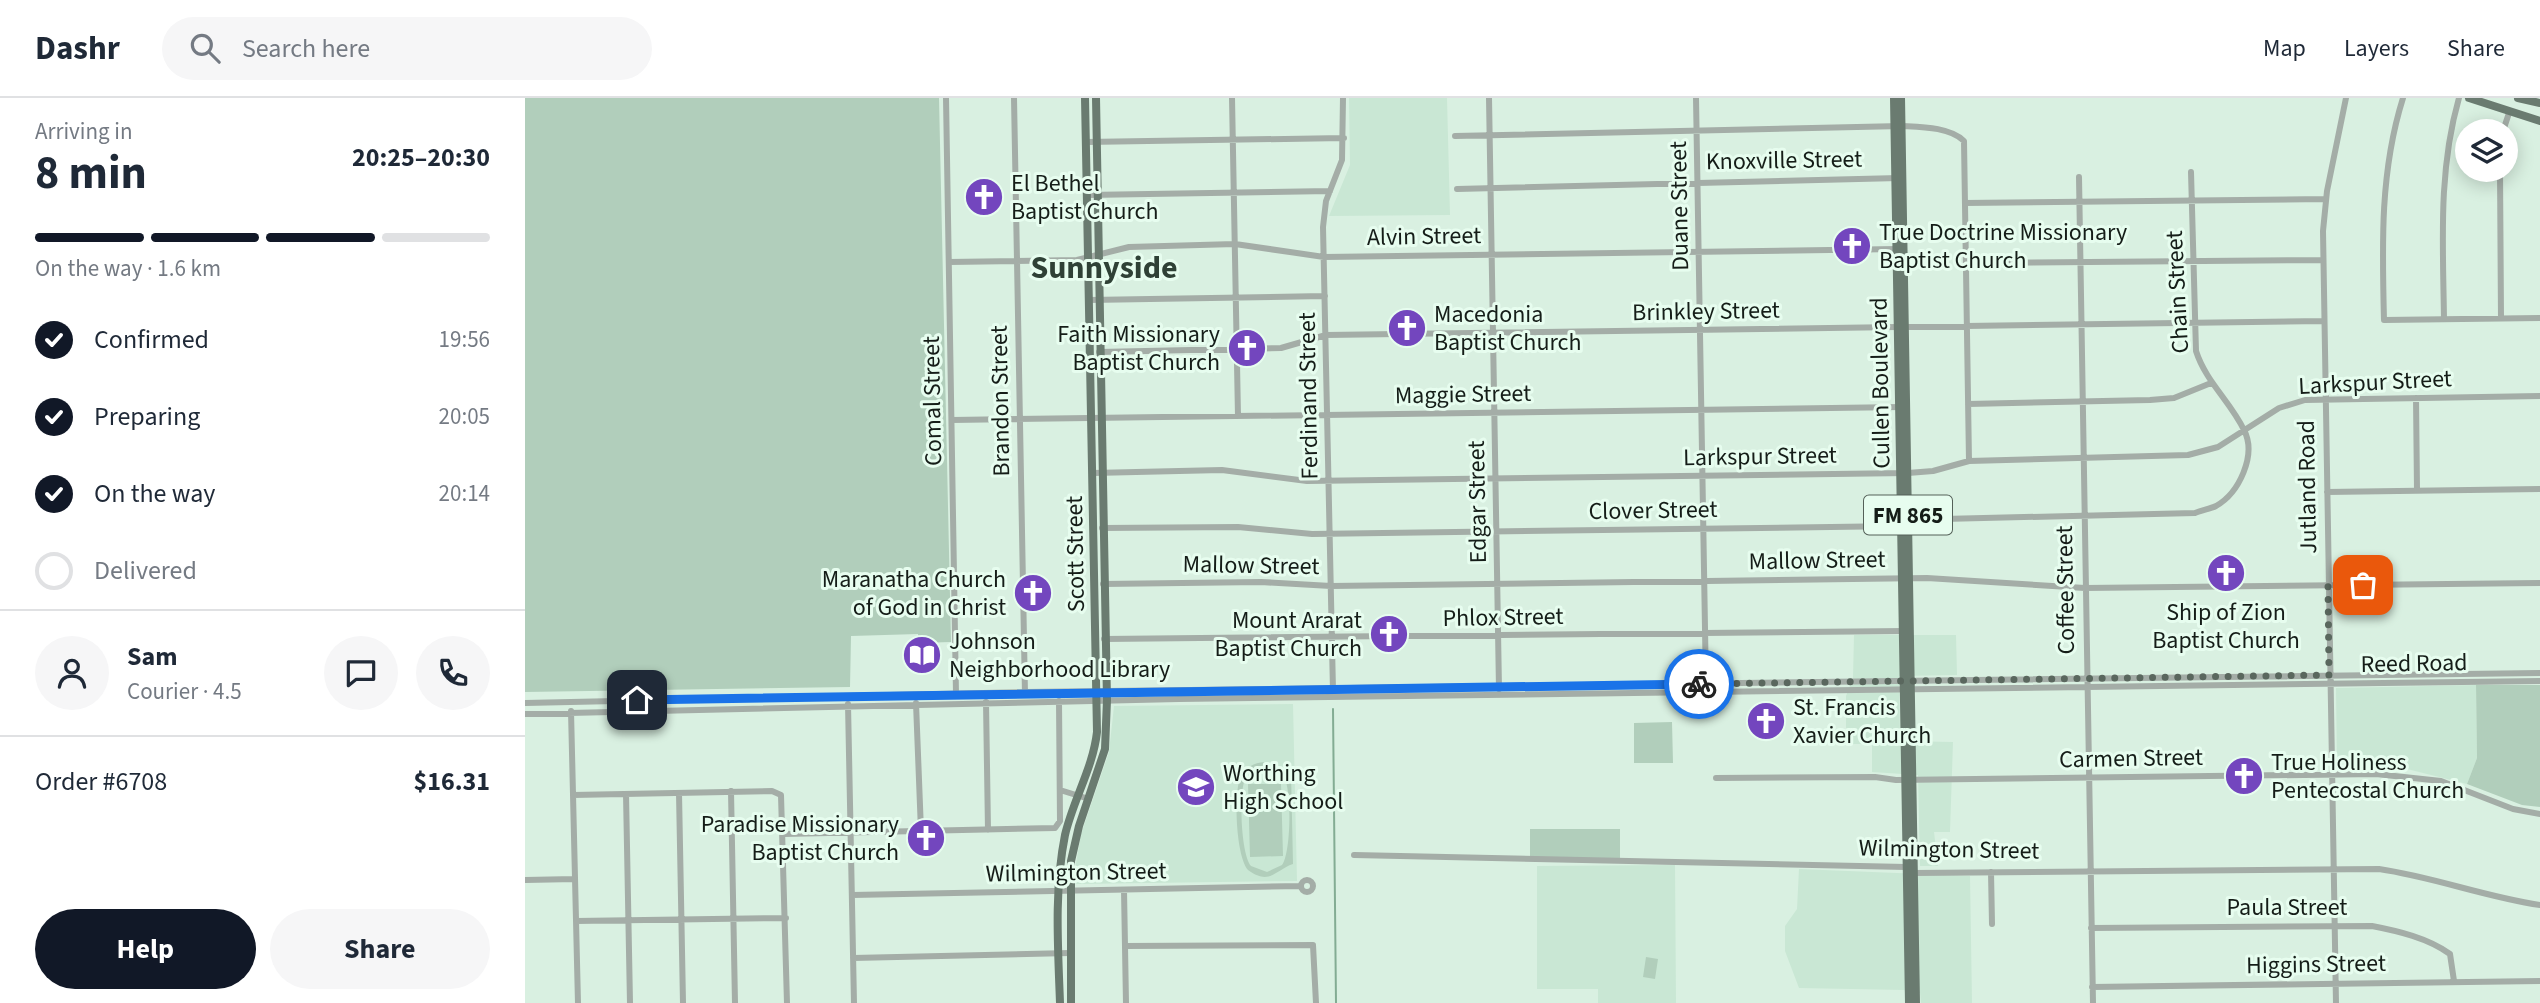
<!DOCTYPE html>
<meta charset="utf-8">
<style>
body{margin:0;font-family:"Source Sans 3",sans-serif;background:#f6f6f7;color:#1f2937;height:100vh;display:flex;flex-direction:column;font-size:26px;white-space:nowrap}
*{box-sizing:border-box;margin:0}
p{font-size:23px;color:#747a83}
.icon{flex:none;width:38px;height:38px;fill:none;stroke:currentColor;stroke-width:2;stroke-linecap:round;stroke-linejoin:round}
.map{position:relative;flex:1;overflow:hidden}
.drawer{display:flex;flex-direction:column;background:#fff;width:525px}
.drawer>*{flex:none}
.buttons{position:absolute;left:1930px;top:21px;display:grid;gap:14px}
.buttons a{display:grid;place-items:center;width:63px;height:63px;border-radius:50%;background:#fff;box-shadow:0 4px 18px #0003;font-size:35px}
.pin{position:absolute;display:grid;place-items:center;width:60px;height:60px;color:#fff;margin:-30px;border-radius:14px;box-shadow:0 4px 10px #0006}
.courier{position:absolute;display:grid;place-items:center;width:70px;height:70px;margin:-35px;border:5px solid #1a73e8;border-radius:50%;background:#fff;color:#222;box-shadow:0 2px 9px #0007}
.headline em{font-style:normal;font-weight:700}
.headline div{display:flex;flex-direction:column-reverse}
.headline{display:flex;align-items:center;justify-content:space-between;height:119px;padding:0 35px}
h1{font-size:46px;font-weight:700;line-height:52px}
.bar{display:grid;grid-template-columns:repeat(4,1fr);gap:10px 7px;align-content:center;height:84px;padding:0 35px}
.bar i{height:9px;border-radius:5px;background:#e0e1e3}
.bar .selected{background:#111827}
.bar p{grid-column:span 4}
.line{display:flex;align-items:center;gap:18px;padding:0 35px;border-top:2px solid #e0e1e3}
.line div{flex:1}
.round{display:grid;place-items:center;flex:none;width:74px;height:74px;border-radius:37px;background:#f6f6f7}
ol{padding:0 35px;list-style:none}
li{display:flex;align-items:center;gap:21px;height:77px}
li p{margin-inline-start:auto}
li .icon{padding:7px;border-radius:50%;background:#111827;color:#fff;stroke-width:4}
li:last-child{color:#747a83}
li i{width:38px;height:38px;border:4px solid #e0e1e3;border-radius:50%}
.primary-button{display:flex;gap:14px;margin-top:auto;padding:14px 35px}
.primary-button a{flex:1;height:80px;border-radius:42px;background:#111827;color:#fff;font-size:28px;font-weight:700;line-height:80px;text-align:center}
.primary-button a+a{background:#f6f6f7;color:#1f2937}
header{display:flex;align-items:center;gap:42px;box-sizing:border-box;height:98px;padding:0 35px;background:#fff;border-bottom:2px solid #e0e1e3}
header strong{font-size:33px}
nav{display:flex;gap:38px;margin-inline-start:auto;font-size:24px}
.search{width:490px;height:63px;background:#f6f6f7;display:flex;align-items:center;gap:18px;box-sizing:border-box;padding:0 24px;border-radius:38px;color:#747a83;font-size:26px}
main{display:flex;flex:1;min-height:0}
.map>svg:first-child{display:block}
.built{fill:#c9e7d4}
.green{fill:#b1cebb;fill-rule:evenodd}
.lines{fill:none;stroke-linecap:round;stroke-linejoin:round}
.stream{stroke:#83ac93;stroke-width:2}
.minor{stroke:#a4ada7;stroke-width:6}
.major{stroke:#6a7b70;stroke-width:8}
.done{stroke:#5a675e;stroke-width:7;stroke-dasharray:0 12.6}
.route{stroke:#1a73e8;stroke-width:9}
.labels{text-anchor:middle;stroke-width:6;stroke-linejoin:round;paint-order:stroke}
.shield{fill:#e7fdef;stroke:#546058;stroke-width:2}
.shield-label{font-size:23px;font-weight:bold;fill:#151d18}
.street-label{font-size:24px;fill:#151d18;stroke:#e7fdef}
.poi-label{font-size:24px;fill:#151d18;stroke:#e7fdef;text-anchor:start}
.district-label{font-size:32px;font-weight:bold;fill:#2f4136;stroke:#e7fdef}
</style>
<header>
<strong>Dashr</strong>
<div class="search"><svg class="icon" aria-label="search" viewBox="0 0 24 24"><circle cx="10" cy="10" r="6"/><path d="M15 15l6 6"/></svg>Search here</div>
<nav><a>Map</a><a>Layers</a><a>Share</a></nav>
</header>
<main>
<section class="drawer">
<div class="headline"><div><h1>8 min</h1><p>Arriving in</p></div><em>20:25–20:30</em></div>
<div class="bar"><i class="selected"></i><i class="selected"></i><i class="selected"></i><i></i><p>On the way · 1.6 km</p></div>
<ol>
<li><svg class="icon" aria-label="check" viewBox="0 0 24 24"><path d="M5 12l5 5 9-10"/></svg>Confirmed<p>19:56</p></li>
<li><svg class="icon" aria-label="check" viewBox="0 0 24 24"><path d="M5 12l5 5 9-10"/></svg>Preparing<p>20:05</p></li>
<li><svg class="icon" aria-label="check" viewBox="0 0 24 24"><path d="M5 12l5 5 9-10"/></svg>On the way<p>20:14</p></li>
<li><i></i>Delivered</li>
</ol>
<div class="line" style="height:126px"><a class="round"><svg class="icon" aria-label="person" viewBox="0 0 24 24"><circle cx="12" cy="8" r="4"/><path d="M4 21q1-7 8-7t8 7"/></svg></a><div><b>Sam</b><p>Courier · 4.5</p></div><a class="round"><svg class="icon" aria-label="chat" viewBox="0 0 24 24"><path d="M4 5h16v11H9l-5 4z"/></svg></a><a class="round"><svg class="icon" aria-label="phone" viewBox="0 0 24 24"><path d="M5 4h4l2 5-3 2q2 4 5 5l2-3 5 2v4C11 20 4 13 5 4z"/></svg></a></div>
<div class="line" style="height:91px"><div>Order #6708</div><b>$16.31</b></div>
<div class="primary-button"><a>Help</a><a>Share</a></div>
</section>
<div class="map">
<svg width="2015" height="905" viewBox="0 0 2015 905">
<rect width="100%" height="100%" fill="#d9f0e1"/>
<path class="built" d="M824,0h98l3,117 -121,1 21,-51z
M1329,537h102l1,40 -58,1 1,65 53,1 -3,90h-16l4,34h-18l-2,-91 -46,-3v-28h-26v-48l7,-18z
M1951,587l1,73 -10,26 -60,-15 -70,-1 -1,-80z
M768,606l4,177 -220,3 -4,-3 8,-47 28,-82 5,-46z
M1150,767l1,138h-78v-14h-61v-123z
M1274,771l171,7 2,127h-51l-1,-10 -16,-3 -105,-2 -14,-37v-25l12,-17z"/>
<path class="green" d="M0,0h414l12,544 -33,1v-9l-67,2 -1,51 -325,5z
M1951,587h64v122l-18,-2 -55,-21 10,-26z
M1147,624l1,41h-39v-40z
M739,664l27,11 2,91c-18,6 -23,22 -45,6 -12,-13 -15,-79 -7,-94 5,-9 13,-13 23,-14zM740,668c8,1 14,4 19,11 8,13 7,76 -2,88l-15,7 -16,-6c-10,-11 -13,-76 -5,-89 4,-8 11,-10 19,-11z
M723,686h33l2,72 -33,1z
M1005,731h90v30l-90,-2z
M1121,859l12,2 -3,20 -12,-2z"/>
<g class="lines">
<path class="stream" d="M808,611l3,294"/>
<path class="minor" d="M421,0l10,596
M489,0l11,596
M707,0l6,318
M964,0l10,591
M1171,0l10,589
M1878,0c-23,73 -21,146 -19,222l156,-2
M1978,33l6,-18
M930,38l447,-10c19,1 48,1 62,15l5,320
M561,44l258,-4
M1975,72l1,148
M1554,79l14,826
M932,91l442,-11
M562,97l243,-4
M1440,105l361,-4
M424,164l128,-2 52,-13 106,-3 89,13 574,-8
M1441,165l357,-3
M564,202l236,-4
M1919,221c-1,-75 -6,-148 15,-221
M574,254l182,-4 45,-13 998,-14
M1891,300l1,92
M1443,306l182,-4 24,-2 37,-15
M427,322l950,-13
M568,375l129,-3 85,11 601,-8 25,-2 36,-10 219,-6 30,-8 61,-39 26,-8 235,-4
M1802,394l213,-3
M577,430l136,-1 74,7 589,-8 42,-7 252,-6c7,-3 15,-4 21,-7 23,-13 41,-51 28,-76 -14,-29 -38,-48 -48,-79l-5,-179
M578,486l158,-2 70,4 596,-8 158,10 455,-5
M579,541l801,-8
M808,593l-10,-464 3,-26 16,-41 1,-62
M461,604l2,128
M0,605l500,-11 1515,-19
M391,605l5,128
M323,606l6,299
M46,613l7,292
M0,616l654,-15 1361,-18
M1191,680l159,-1 21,3 480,-6 65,7 72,28 27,5
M535,692l29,9
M206,693l4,212
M154,695l4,210
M101,696l4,209
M48,697l199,-4 9,4 6,208
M259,736l271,-6 5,-7 -1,-120
M829,757l552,12 8,6 465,-4c55,8 106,28 161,36
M1466,774l1,52
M776 788a6 6 0 1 1 12 0a6 6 0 1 1-12 0Z
M0,782l50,-1
M599,792l2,113
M327,797l449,-9
M51,823l210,-3
M1566,830l281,-2c26,5 56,12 78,28l4,27
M600,848l188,-1 3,58
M328,860l217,-5
M1567,889l448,-6
M1811,905l-13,-772 4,-40 19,-93"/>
<path class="major" d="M1369,0l15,905
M1376,0l15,905
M1944,0l71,23
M1993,0l22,5
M535,905c-2,-56 -6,-113 5,-168 8,-35 28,-67 32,-103l-12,-634
M546,905v-142l8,-35 26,-77 2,-49 -11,-602"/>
</g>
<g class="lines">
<path class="done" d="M1174,586l630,-9 -1,-90h35"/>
<path class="route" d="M112,602l1062,-16"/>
</g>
<defs>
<g id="church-disc" transform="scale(2.0125)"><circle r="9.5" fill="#7346be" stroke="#e7fdef"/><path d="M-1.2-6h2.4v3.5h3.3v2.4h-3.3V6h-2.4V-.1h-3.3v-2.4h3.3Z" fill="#fff"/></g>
<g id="library-disc" transform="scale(2.0125)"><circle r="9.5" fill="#7346be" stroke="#e7fdef"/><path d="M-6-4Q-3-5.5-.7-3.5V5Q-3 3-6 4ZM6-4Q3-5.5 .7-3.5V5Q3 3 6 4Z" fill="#fff"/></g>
<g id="school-disc" transform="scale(2.0125)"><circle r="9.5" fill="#7346be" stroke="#e7fdef"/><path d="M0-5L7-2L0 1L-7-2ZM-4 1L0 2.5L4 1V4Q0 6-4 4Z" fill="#fff"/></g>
</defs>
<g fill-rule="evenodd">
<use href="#church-disc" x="459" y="99"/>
<use href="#church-disc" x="1327" y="148"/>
<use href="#church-disc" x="882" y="230"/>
<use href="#church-disc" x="722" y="250"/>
<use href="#church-disc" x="1701" y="475"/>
<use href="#church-disc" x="508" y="495"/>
<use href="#church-disc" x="864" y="536"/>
<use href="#library-disc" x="397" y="557"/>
<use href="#church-disc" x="1241" y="623"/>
<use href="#church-disc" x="1719" y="678"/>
<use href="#school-disc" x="671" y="689"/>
<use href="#church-disc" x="401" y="740"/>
</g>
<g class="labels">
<rect class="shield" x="1339" y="397.5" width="88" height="39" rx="5"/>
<g class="shield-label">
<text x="1383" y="425">FM 865</text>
</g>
<g class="street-label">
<text transform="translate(1259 62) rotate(-1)" y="8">Knoxville Street</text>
<text transform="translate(1154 108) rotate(-91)" y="8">Duane Street</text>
<text transform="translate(899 138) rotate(-1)" y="8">Alvin Street</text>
<text transform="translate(1652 194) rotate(-93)" y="8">Chain Street</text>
<text transform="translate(1181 213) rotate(-1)" y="8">Brinkley Street</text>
<text transform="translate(1850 284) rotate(-3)" y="8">Larkspur Street</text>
<text transform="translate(1355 285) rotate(-91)" y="8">Cullen Boulevard</text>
<text transform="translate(938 296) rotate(-1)" y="8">Maggie Street</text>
<text transform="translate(783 298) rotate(-91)" y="8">Ferdinand Street</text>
<text transform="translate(407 303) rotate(-91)" y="8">Comal Street</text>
<text transform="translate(475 303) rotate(-91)" y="8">Brandon Street</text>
<text transform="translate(1235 358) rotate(-1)" y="8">Larkspur Street</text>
<text transform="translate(1782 389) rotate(-91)" y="8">Jutland Road</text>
<text transform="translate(952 404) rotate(-91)" y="8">Edgar Street</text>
<text transform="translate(1128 412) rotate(-1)" y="8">Clover Street</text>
<text transform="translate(550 456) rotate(-91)" y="8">Scott Street</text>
<text transform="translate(1292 462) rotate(-1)" y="8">Mallow Street</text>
<text transform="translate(726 467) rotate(1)" y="8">Mallow Street</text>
<text transform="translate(1540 492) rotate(-91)" y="8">Coffee Street</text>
<text transform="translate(978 519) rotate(-1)" y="8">Phlox Street</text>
<text transform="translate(1889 565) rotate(-1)" y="8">Reed Road</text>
<text transform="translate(1606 660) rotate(-1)" y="8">Carmen Street</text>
<text transform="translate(1424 751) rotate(1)" y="8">Wilmington Street</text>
<text transform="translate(551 774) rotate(-1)" y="8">Wilmington Street</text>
<text x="1762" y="817">Paula Street</text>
<text transform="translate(1791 866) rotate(-1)" y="8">Higgins Street</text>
</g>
<g class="poi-label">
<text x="486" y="93">El Bethel<tspan x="486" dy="28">Baptist Church</tspan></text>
<text x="1354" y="142">True Doctrine Missionary<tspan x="1354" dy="28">Baptist Church</tspan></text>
<text x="909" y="224">Macedonia<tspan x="909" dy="28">Baptist Church</tspan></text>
<text x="695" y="244" text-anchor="end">Faith Missionary<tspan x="695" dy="28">Baptist Church</tspan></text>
<text x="481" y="489" text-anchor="end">Maranatha Church<tspan x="481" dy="28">of God in Christ</tspan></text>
<text x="1701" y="522" text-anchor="middle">Ship of Zion<tspan x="1701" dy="28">Baptist Church</tspan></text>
<text x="837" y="530" text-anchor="end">Mount Ararat<tspan x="837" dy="28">Baptist Church</tspan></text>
<text x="424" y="551">Johnson<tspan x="424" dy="28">Neighborhood Library</tspan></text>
<text x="1268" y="617">St. Francis<tspan x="1268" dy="28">Xavier Church</tspan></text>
<text x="1746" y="672">True Holiness<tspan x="1746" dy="28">Pentecostal Church</tspan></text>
<text x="698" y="683">Worthing<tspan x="698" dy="28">High School</tspan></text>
<text x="374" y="734" text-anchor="end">Paradise Missionary<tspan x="374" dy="28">Baptist Church</tspan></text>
</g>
<g class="district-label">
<text x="579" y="180">Sunnyside</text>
</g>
</g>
</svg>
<div class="buttons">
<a><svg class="icon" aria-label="layers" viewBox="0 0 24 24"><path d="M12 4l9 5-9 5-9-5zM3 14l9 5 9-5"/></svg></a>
</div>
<div class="pin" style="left:1838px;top:487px;background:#ea580c"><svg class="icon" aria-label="bag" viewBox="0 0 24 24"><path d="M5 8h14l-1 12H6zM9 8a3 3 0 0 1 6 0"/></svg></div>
<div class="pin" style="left:112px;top:602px;background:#1f2937"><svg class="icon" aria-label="home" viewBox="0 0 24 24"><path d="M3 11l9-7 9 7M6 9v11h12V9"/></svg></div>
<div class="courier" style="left:1174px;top:586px"><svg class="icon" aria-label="bike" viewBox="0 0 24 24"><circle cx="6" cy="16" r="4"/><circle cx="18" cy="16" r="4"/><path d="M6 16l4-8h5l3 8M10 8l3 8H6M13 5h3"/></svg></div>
</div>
</main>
